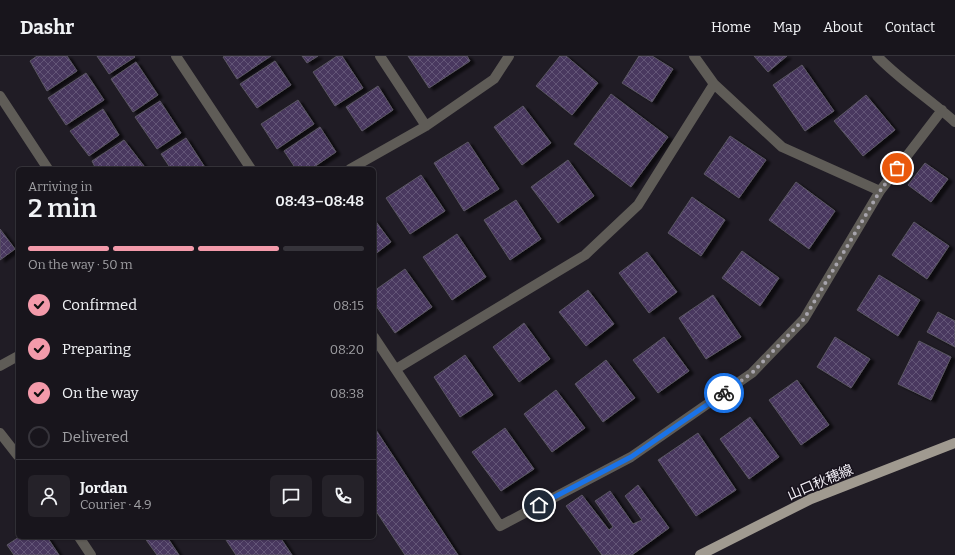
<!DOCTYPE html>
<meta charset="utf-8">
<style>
body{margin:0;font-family:Bitter,"Noto Sans JP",serif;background:#252229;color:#f1f3f6;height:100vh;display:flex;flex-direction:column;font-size:15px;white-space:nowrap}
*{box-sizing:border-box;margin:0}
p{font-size:13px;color:#9f9fa3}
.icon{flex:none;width:22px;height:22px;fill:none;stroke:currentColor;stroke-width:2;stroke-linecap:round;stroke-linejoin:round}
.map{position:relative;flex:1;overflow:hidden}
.panel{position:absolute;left:16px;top:111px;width:360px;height:372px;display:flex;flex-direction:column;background:#18151c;border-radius:6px;box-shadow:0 1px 3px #0004,0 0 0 1px #36343b}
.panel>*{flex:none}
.pin{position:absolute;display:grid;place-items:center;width:34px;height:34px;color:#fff;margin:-17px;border:2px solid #fff;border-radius:50%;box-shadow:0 1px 4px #0007}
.courier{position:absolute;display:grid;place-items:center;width:40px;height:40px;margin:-20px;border:3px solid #1a73e8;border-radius:50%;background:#fff;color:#222;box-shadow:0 1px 5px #0007}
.head em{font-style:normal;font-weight:600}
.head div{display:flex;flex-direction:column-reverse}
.head{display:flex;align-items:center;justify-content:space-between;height:68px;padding:0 12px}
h1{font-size:26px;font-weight:600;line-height:30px}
.bar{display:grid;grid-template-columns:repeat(4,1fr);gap:6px 4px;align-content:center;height:48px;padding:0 12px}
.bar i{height:5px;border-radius:3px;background:#36343b}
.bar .on{background:#f39aaa}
.bar p{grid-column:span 4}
.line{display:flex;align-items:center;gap:10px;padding:0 12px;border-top:1px solid #36343b}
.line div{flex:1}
.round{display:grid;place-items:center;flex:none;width:42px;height:42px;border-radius:6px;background:#252229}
ol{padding:0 12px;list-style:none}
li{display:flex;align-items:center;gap:12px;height:44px}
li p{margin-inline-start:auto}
li .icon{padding:4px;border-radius:50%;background:#f39aaa;color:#111;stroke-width:4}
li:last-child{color:#9f9fa3}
li i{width:22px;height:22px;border:2px solid #36343b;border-radius:50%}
header{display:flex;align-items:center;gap:24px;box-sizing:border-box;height:56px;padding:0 20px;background:#18151c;border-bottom:1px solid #36343b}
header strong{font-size:19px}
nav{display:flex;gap:22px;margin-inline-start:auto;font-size:14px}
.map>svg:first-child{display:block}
.building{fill:url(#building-cross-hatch);stroke:#5b5763;filter:url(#shadow)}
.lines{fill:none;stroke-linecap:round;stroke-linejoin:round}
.minor{stroke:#5f5c57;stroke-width:10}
.major{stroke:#a09a90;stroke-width:10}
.done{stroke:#a7a4ac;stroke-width:4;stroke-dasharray:0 7.2}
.route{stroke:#1a73e8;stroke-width:5}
.labels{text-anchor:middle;stroke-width:3;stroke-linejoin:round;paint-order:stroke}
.street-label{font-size:14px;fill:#f0edf4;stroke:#17121c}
</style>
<header>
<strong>Dashr</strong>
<nav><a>Home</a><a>Map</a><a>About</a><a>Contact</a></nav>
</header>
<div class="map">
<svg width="955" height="499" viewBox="0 0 955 499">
<defs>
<pattern id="building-cross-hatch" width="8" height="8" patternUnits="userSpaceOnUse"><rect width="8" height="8" fill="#48375f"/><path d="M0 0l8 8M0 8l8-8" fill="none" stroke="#635477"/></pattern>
<filter id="shadow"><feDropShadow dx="4.5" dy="2.5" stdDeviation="1" flood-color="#0009"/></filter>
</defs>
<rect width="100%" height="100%" fill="#201c25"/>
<path class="building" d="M37,0h30l10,15 -30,20 -17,-30z
M97,0h37l1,1 -26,17z
M225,0h46l-34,23 -14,-22z
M302,0h16l-11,7z
M337,0h5l21,32 -28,18 -22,-34z
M408,0h59l3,5 -41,27z
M560,0h6l32,27 -26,32 -36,-29z
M639,0h13l21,13 -21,33 -30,-19z
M754,0h33l-19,16z
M275,5l16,24 -34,23 -17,-24z
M136,6l22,33 -25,17 -22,-33z
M802,9l32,46 -29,20 -32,-46z
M86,17l18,27 -38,25 -18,-27z
M378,30l15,24 -31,21 -16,-24z
M611,38l57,43 -37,50 -57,-43z
M866,39l29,35 -32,26 -29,-35z
M298,44l16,24 -37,25 -16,-25z
M160,45l21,32 -24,16 -22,-32z
M523,50l28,37 -29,22 -28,-38z
M103,53l16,26 -30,21 -19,-25z
M320,71l16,25 -25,17h-15l-12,-18z
M730,80l36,24 -27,38 -35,-24z
M186,82l20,31h-35l-10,-15z
M124,84l20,26 -5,3h-43l-4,-8z
M468,86l31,47 -35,22 -30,-48z
M568,104l26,36 -36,27 -27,-36z
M925,107l23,16 -17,23 -23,-17z
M421,119l24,36 -35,23 -24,-36z
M796,126l39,29 -26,38 -40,-29z
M692,141l33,23 -24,36 -33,-23z
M516,144l25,39 -31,21 -26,-40z
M374,163l17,23 -17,13z
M914,166l35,24 -22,33 -35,-24z
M0,173l15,20 -15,11z
M457,178l29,43 -34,23 -29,-43z
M742,195l37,27 -19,28 -38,-28z
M647,196l30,40 -28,21 -30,-40z
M405,213l27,38 -37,26 -21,-30v-12z
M879,219l41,25 -22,36 -41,-26z
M588,234l26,34 -28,22 -27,-34z
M713,239l28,42 -35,22 -27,-41z
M938,256l17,9v26l-28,-15z
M524,267l26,36 -31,23 -26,-35z
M664,281l25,34 -31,22 -25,-33z
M835,281l35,22 -19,29 -34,-21z
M919,285l32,16 -20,43 -33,-16z
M465,299l28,40 -33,22 -26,-40z
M606,304l29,38 -32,24 -28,-38z
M797,324l32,45 -28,20 -32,-45z
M556,334l29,38 -33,24 -28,-38z
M750,361l29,40 -30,22 -29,-40z
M374,371l84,128h-53l-31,-47z
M505,372l29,41 -33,22 -29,-39z
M698,377l38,57 -40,26 -38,-56z
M638,429l31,43 -37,27h-30l-36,-49 16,-11 27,35 4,-3 -18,-26 15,-10 23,33 9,-4 -17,-24z
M19,481h28l12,18h-45l-7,-10z
M144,481h23l12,18h-22z
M224,481h56l12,18h-56z"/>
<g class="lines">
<path class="minor" d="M176,0l75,113
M380,0l46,70
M694,0l20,28 68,63 98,44
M877,0c24,25 53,43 78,66
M0,40l48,73
M350,113l76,-43 68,-47 15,-23
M374,281l126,189 131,-69 121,-84 52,-54 76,-128 62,-81
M0,310l18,-10
M396,313l189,-114 53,-50 76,-121
M0,377l18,23
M79,481l12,18"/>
<path class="major" d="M700,499l111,-56 144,-56"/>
</g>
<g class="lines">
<path class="done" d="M724,337l28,-20 52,-54 76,-128 17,-23"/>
<path class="route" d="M539,449l92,-48 93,-64"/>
</g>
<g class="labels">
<g class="street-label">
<text transform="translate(820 426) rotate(-23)" y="5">山口秋穂線</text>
</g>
</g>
</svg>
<div class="pin" style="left:897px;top:112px;background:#ea580c"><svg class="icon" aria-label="bag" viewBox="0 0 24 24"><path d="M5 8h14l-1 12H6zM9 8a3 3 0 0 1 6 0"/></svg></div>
<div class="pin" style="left:539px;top:449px;background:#1f2937"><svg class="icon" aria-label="home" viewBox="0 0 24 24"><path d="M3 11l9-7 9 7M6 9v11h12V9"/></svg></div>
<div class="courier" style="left:724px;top:337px"><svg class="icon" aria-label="bike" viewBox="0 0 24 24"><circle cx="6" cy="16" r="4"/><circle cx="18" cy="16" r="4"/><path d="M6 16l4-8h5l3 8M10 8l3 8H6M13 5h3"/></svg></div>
<section class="panel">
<div class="head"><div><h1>2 min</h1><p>Arriving in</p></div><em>08:43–08:48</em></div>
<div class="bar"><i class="on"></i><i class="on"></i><i class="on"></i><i></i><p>On the way · 50 m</p></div>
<ol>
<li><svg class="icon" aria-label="check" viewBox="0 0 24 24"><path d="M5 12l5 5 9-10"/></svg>Confirmed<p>08:15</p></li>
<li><svg class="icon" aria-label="check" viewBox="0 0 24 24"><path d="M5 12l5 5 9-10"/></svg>Preparing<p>08:20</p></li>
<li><svg class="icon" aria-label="check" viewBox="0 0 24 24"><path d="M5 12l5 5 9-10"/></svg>On the way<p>08:38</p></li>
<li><i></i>Delivered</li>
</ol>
<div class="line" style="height:72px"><a class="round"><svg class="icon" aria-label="person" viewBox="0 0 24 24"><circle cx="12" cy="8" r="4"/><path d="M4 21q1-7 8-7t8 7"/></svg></a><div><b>Jordan</b><p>Courier · 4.9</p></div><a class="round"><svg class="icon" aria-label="chat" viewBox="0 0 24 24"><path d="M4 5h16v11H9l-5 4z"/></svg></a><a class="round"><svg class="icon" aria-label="phone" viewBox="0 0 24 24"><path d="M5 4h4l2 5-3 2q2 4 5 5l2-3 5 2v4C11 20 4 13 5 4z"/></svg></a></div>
</section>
</div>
